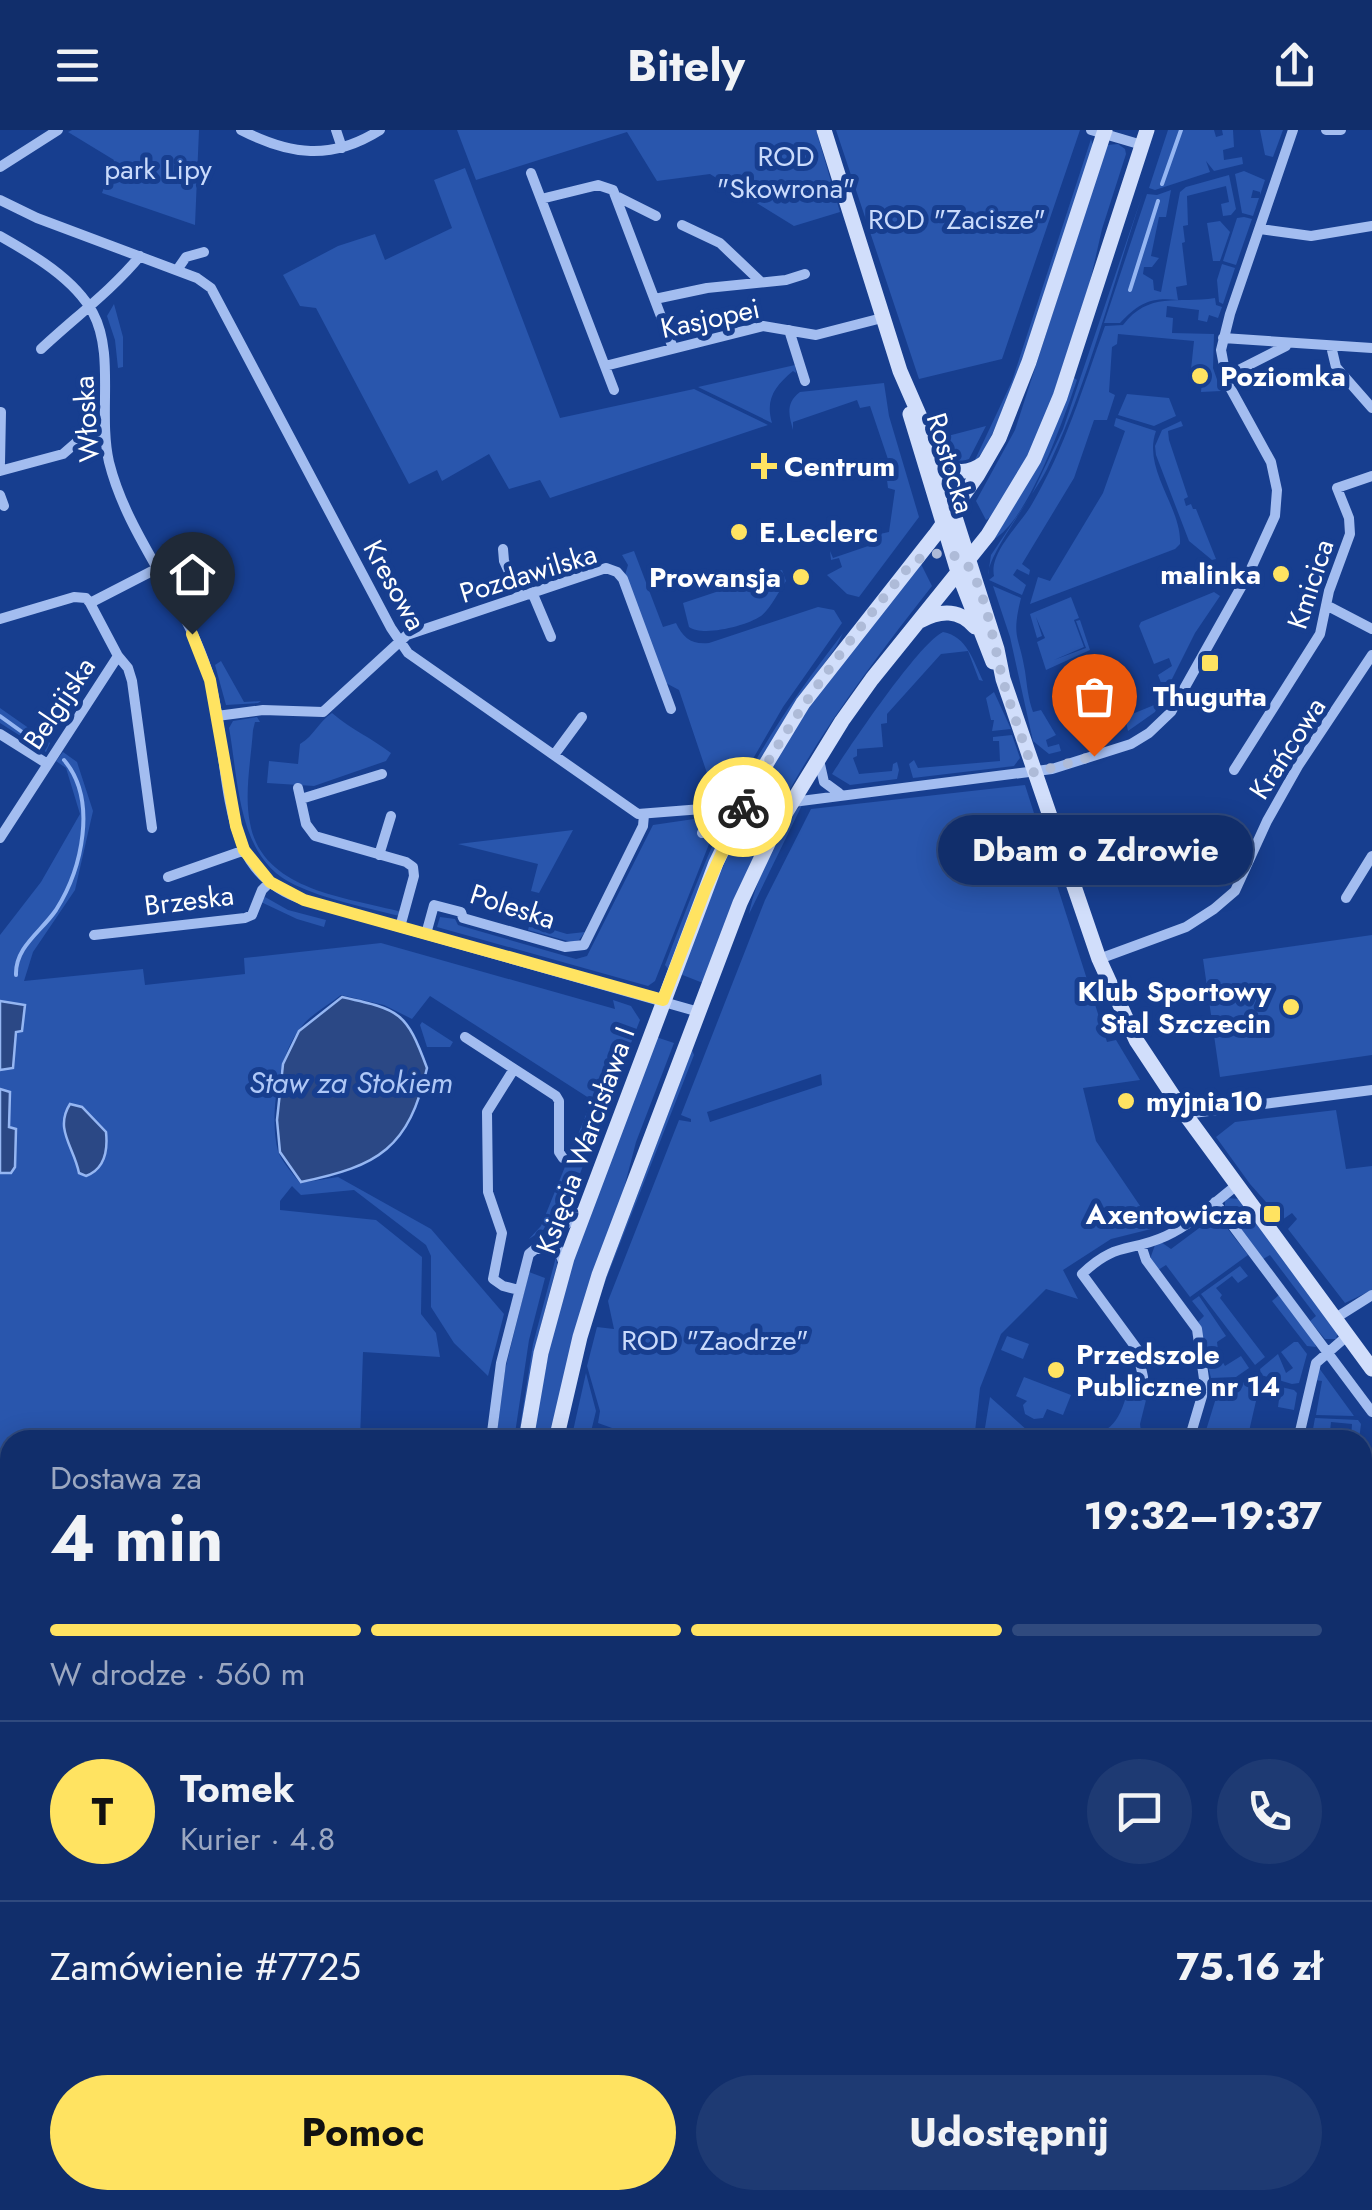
<!DOCTYPE html>
<html lang="pl">
<meta charset="utf-8">
<style>
body{margin:0;font-family:Jost,sans-serif;background:#1e3a73;color:#f1f3f6;height:100vh;display:flex;flex-direction:column;font-size:38px;white-space:nowrap}
*{box-sizing:border-box;margin:0}
p{font-size:32px;color:#9ca8c1}
.icon{flex:none;width:55px;height:55px;fill:none;stroke:currentColor;stroke-width:2;stroke-linecap:round;stroke-linejoin:round}
.map{position:relative;flex:1;overflow:hidden}
.sheet{position:absolute;left:0px;top:1300px;width:1372px;height:780px;display:flex;flex-direction:column;background:#112e6b;border-radius:30px 30px 0 0;box-shadow:0 5px 25px #0003,0 0 0 2px #304a7e}
.sheet>*{flex:none}
.pin{position:absolute;display:grid;place-items:center;width:85px;height:85px;color:#fff;margin:-102px -42px;border-radius:50% 50% 50% 0;rotate:-45deg;box-shadow:0 0 10px #0007}
.pin .icon{rotate:45deg}
.courier{position:absolute;display:grid;place-items:center;width:100px;height:100px;margin:-50px;border:8px solid #ffe361;border-radius:50%;background:#fff;color:#222;box-shadow:0 2px 12px #0007}
.bubble{position:absolute;height:70px;border-radius:35px;background:#112e6b;box-shadow:0 5px 25px #0003,0 0 0 2px #304a7e;font-size:32px;font-weight:700;line-height:70px;text-align:center}
.headline em{font-style:normal;font-weight:700}
.headline div{display:flex;flex-direction:column-reverse}
.headline{display:flex;align-items:center;justify-content:space-between;height:170px;padding:0 50px}
h1{font-size:65px;font-weight:700;line-height:75px}
.bar{display:grid;grid-template-columns:repeat(4,1fr);gap:15px 10px;align-content:center;height:120px;padding:0 50px}
.bar i{height:12px;border-radius:8px;background:#304a7e}
.bar .selected{background:#ffe361}
.bar p{grid-column:span 4}
.line{display:flex;align-items:center;gap:25px;padding:0 50px;border-top:2px solid #304a7e}
.line div{flex:1}
.round{display:grid;place-items:center;flex:none;width:105px;height:105px;border-radius:52px;background:#1e3a73}
.primary-button{display:flex;gap:20px;margin-top:auto;padding:20px 50px}
.primary-button a{flex:1;height:115px;border-radius:60px;background:#ffe361;color:#111;font-size:40px;font-weight:700;line-height:115px;text-align:center}
.primary-button a+a{background:#1e3a73;color:#f1f3f6}
header{display:flex;justify-content:space-between;align-items:center;height:130px;padding:0 50px;background:#112e6b;font-size:45px;font-weight:700}
.map>svg:first-child{display:block}
.green{fill:#2956ad;fill-rule:evenodd}
.water{fill:#2b4885;stroke:#95b6f2;stroke-width:2.5}
.lines{fill:none;stroke-linecap:round;stroke-linejoin:round}
.stream{stroke:#95b6f2;stroke-width:4}
.street{stroke:#a3bdf0;stroke-width:10}
.secondary{stroke:#d1defb;stroke-width:15}
.done{stroke:#aebbd8;stroke-width:10;stroke-dasharray:0 18}
.route{stroke:#ffe361;stroke-width:12}
.poi-dot{fill:#ffe361;stroke:#173e8f;stroke-width:4}
.labels{text-anchor:middle;stroke-width:10;stroke-linejoin:round;paint-order:stroke}
.park-label{font-size:28px;fill:#c9dafb;stroke:#173e8f}
.street-label{font-size:28px;fill:#fff;stroke:#173e8f}
.poi-label{font-size:28px;font-weight:bold;fill:#fff;stroke:#173e8f;text-anchor:start}
.water-label{font-size:30px;font-style:italic;fill:#afc8f7;stroke:#173e8f}
</style>
<header><svg class="icon" aria-label="menu" viewBox="0 0 24 24"><path d="M4 6h16M4 12h16M4 18h16"/></svg>Bitely<svg class="icon" aria-label="share" viewBox="0 0 24 24"><path d="M12 15V3M7 8l5-5 5 5M5 13v7h14v-7"/></svg></header>
<div class="map">
<svg width="1372" height="2080" viewBox="0 0 1372 2080">
<rect width="100%" height="100%" fill="#173e8f"/>
<path class="green" d="M72,0h127l-4,95 -93,-32 12,-33 -46,-28z
M457,0h359l24,82 -46,14 -84,-52 -53,7 -30,-49 -151,48z
M836,0h244l-78,229 -83,20z
M1168,0h46l2,7 7,-2 -1,-5h11l1,17 -11,3 1,10 18,-3 1,7 -29,7 -8,-10 4,11 -55,18 -6,-2z
M1260,0h23l-10,27 -8,-2z
M1091,9l2,6 -80,244 -27,58 -13,17 39,-83z
M1118,14l7,5 1,5 -24,75 -12,53 -41,126 -22,52 -33,55 -8,5 -10,-19 39,-71 92,-285z
M465,38l95,250 134,-29 74,36 -218,73 -10,-18 -31,9 -20,-35 -47,27 -5,-11 -28,14 -93,-176 -16,-2 -17,-31 55,-29 37,-12 10,26 67,-32 -18,-48z
M1244,41l21,9 -5,15v-3l-7,-2 -2,8h8l-6,18 -11,-3 -7,-39z
M1229,45l7,34 -5,6 -8,1 -2,-12 8,-2 -3,-16 -39,10 1,29 -5,1 2,16 -3,1 5,42 -11,2 2,13c-27,-3 -39,3 -58,23h-16l43,-129 10,1 14,-5 -5,27h-7l-8,39 8,2 -7,9h-8l-1,7 10,6 1,10 7,2 19,-100 6,-5z
M1143,63c-30,90 -55,191 -96,276 -13,26 -59,85 -59,106l3,-20 41,-61 31,-65z
M1244,87l8,2 -16,46 -13,-4 14,-43z
M1220,91l10,11 -10,29h-7l-6,-38z
M1222,134l13,4 -12,36 -4,-2 -2,-22z
M1215,168l1,7 6,2 -4,11 -9,-3 -2,7 -9,-2 1,-10 -32,-4 -1,11 7,1 -1,15 42,1 -1,34 8,23 -20,1 1,-11 5,-3 -4,-6 -13,7 4,-38 -76,-7 -1,10 -5,3 -3,45 6,3 -8,25h-13l-20,58 -52,86 8,6 -1,5 -12,-6 -4,6 13,10 -4,10 -33,-15 5,-4c-5,-24 26,-51 38,-72 33,-56 51,-117 73,-178l18,-1c26,-34 54,-21 92,-27z
M114,174l9,33v30l-5,1 -3,-28 -8,-24z
M795,235l1,8 -3,-2c-18,15 -28,28 -21,52l-74,-36z
M1073,247l4,3c-13,38 -48,139 -83,159l48,-80z
M884,253l5,33 30,101 -60,80 -12,-3 -20,-19 15,-8 -3,-9 -8,2 -1,-9 3,7 44,-15 -2,-8 14,-3 6,-42 -7,-2 -1,-8 7,-3 -24,-71 -10,2 -3,-8 -64,22v8c-3,-12 -9,-26 7,-38z
M1127,264l42,4 7,18 -22,10 -36,-11z
M1116,288l40,13c-14,39 26,76 24,113l-5,5 -145,55 8,-27 12,4 53,-88 22,-62 -11,-5z
M1181,291l2,5 -15,5 1,9 19,57 -4,2 2,7 5,-2 2,5h3l20,50 -4,1 -23,-19 -33,-86 -1,-9 7,-16z
M986,296l-17,33c-18,6 -26,-6 -29,-21z
M634,421l29,76 13,-4c7,15 16,22 33,20l109,-36 16,3 8,13 -59,84 -55,95 -14,-8 -35,-104 -15,-8 -39,-107 3,-10 -6,-10z
M921,434l11,22c-58,74 -116,150 -159,235 -26,52 -47,108 -70,162l-23,-9c32,-82 63,-163 110,-238 39,-61 86,-116 131,-172z
M782,440l4,11c-7,10 -15,27 -25,35 -15,10 -58,21 -72,11l-6,-24z
M993,456l28,12c-10,41 -2,36 4,73 2,14 3,27 8,41l8,-2 15,25 -10,5 2,7 11,-3 2,7 -12,3 -16,-13 -23,-104z
M1214,462l6,4 -25,37 -30,60 -7,-18 14,-9 -3,-8 -15,6 -15,-38 2,-4z
M1071,467l8,21 -5,2 10,27 -30,13 32,-12 -10,-27 4,-1 10,30 -44,20 -9,-28 8,-4 -9,-21 6,19 -5,2 -7,-24z
M943,502c24,4 31,30 40,49l-4,-1 -11,-29 -27,3 -54,60v9l-6,1 2,23 -26,2v7l-4,2 6,16 33,-3 1,-7 4,-2 2,8 -2,9 -47,6 -18,-11c18,-28 87,-131 111,-142z
M843,503l-7,14 -34,48 -134,274 -3,-4c23,-60 45,-121 76,-178 29,-55 64,-105 102,-154z
M221,531l23,41 17,-1 -3,2 -32,2 -11,-40z
M994,562l17,37 -19,2 2,-11h-3l-5,-22z
M1159,573l-4,9 -27,19 -3,-14z
M0,578l50,35 -4,9 -46,-29z
M332,583c20,17 38,24 59,40l-5,8 -72,25 -47,-3 2,-22 29,3 2,-20c15,-9 18,-22 32,-31z
M257,587l3,5h-5l-2,8c-2,30 -9,64 -3,93 12,68 96,74 151,89l-2,4c-34,-9 -72,-16 -104,-31 -58,-26 -56,-103 -66,-157l4,-7z
M1012,605l8,23 -6,8 -101,12 -4,-14 5,-4 4,8 82,-7 -1,-20h-6v-4z
M63,622l14,10 16,49 -18,79 -42,62 -9,29 119,-12 2,16 100,-11 -1,-16 137,-15 234,66 -2,-9 18,6 9,14 -77,197 -34,22 12,-13 51,-126 -162,-104 -18,23 -28,-14 -43,-10c-14,11 -32,20 -42,35 -21,27 -30,88 -21,121 4,11 15,23 22,32l38,-6 93,52 73,85 -16,62 -34,-33 -23,-36v-51l-5,-11 -72,-55 -53,5 -9,-9 -12,15v9l96,10 46,37 -1,57 15,19 4,24 -77,-5 -3,88h-350v140l-4,-56 -6,-18v-571l41,-53 39,-68 -14,-46 -10,-7z
M1025,655l82,257 9,-2 24,40 -57,8 13,53 59,87 -44,11 -48,31 15,29 -32,-10 -45,45 -21,54 -6,52h-340l-7,-1 -1,-6 -28,-10 2,-12 -13,-45 10,-39 17,2 -6,-28 71,-181 12,2v-3l-10,-4 84,-215 46,-91zM821,944l1,11 -112,37 -3,-10z
M802,675l-53,109c5,-27 30,-94 53,-109z
M694,689l6,6v8l11,6 -56,142 -7,5 -211,-59 3,-10 15,2 3,6 118,34 11,-3 66,-131z
M573,700l-34,63 -8,-2 7,-27 -80,-20z
M265,767l23,13 38,10 -2,7 -27,-8 -36,-17z
M530,793l37,11 18,-2 -6,8 -8,2 -43,-12z
M1372,805v120l-152,22 -17,-118z
M422,892l31,20 -3,5h-23l-7,-22z
M656,907l18,6 -38,99 -13,50 -45,128 -28,120h-18l18,-95 20,-77z
M692,920l2,5 -100,255z
M1336,980l10,59 26,-3v124l-27,13 -57,-74 9,-10 -5,-6 -10,7 -32,-36 -34,-47 19,-15z
M1225,1068l16,1 97,133 -2,7h-11l-15,-18 6,-5 -46,-61 -7,4 -38,-49z
M1206,1082l11,3 31,40 -58,42 -24,-32 -8,5 -8,-11 5,-14 6,-3 10,7 39,-29z
M556,1127l1,8 -19,71 -20,104 15,-96z
M1240,1136l8,10 -10,7 -6,-7 -16,12 6,7 -2,3 45,59 -10,8 -54,-71z
M529,1142l16,6 -16,62 -15,100h-18l9,-70z
M1279,1165l35,46 2,6 -9,-1 -35,-45z
M1199,1166l27,40 -9,6 1,8 -13,4 -7,-32 6,-6 -12,-15z
M1007,1206l22,8 -6,15 -22,-9z
M1294,1212h4l9,12 -8,29 -7,1 -31,-9 -1,-6 18,-15 8,19 7,-5 -12,-16z
M1218,1224l7,12 16,-10 8,12 -13,9 -25,1 -5,-20z
M1319,1238l35,48 -38,-1 6,-34 -7,-1z
M586,1243l10,38 -7,29h-18z
M1024,1247l47,18 -8,20 -16,-6 -4,9 -9,1 -9,-5 -2,-9 4,-4 -11,-5z
M1250,1250l44,10 3,3 -3,17 -16,-3 2,-15 -21,-4 -12,52h-44l13,-42 6,1 1,-4 -5,-3z
M1128,1260l18,10 -6,24 2,16h-70c38,-6 46,-14 56,-50z
M990,1267l48,43h-55z
M1315,1288l43,2 3,4 -2,16 -8,-1 1,-15 -21,-2 -2,18h-18z
M1366,1346l6,1v83l-9,-3z
M1363,1434l9,1 -2,156 -8,-4v-113l5,-20 -4,-2z
M977,2070h38l2,10h-40z
M1119,2070h48l4,3 -2,7 -51,-1z
M1247,2070l-3,10h-55l-12,-9z
M1276,2070h44l1,2 -6,8h-39z"/>
<path class="water" d="M342,867c58,13 64,14 85,71 -18,80 -48,98 -126,114l-21,-30 -3,-32 6,-56 16,-33z
M0,871l25,4 -3,26 -6,1 -3,36 -13,2z
M0,959l10,3 -1,35 7,2 -1,38 -4,6h-11z
M70,974l12,3 24,25c2,19 -1,37 -20,44l-7,-3c-5,-26 -25,-44 -9,-69z"/>
<g class="lines">
<path class="stream" d="M1162,54l19,-54
M1130,160l28,-89
M0,586l43,31
M16,845c-1,-28 25,-43 40,-65 26,-41 42,-110 8,-150
M0,1354l5,18"/>
<path class="street" d="M241,0c49,25 90,31 139,0
M336,0l6,18
M1091,0l51,15
M1326,0h15
M0,37l58,-37
M531,43l83,217
M618,67l38,19
M541,69l57,-14 15,5 60,158
M0,70l37,18 160,60 14,10 180,340 17,25 230,161 77,-6
M682,95l38,18 41,39
M1260,99l51,7 61,-10
M0,106c32,18 75,43 93,77 22,41 5,101 16,149 18,72 70,130 95,199 21,57 16,133 39,186 12,27 34,44 61,53l395,112
M177,140l9,-13 18,-5
M655,169l52,-11 79,-8 19,-6
M789,200l16,51
M1223,208l149,10
M1331,216l5,21 36,41
M41,219c33,-31 70,-58 99,-93
M605,236l158,-40 53,9 66,-17
M1225,247l61,-31
M0,333l1,-51
M0,341l63,-17 15,-13 26,-6
M0,365l4,11
M503,419l1,12 16,35
M532,462l19,45
M1326,475l46,24
M0,489l74,-22 12,1 4,5
M118,526l10,12 4,13 20,147
M217,586l46,-6 60,2 84,-77 199,-67 11,4 6,7 48,130
M0,604l46,29
M554,625l28,-38
M819,630l5,22 15,11
M1234,640l86,-136 9,-43 21,-57 -1,-16 -12,-30 35,-12
M298,658l8,36 9,12 91,26 7,5 1,9 -14,51
M301,669l81,-25
M793,672l259,-33 79,-25 18,-11 22,-21 78,-139 26,-57 2,-26 -6,-28 -44,-80 -6,-32 9,-36 63,-184
M702,703l17,-34 -1,-12
M0,708l118,-182 -28,-53 68,-35
M379,725l12,-39
M168,747l77,-27
M1346,768l26,-42
M426,804l8,-29 27,7 2,6 102,29 19,-2 59,-119 1,-11
M94,805l151,-17 7,-3 10,-25 8,-8
M1099,829l87,-32 28,-18 21,-18 32,-70 31,-55 74,-111
M465,907l91,59 3,5v51l4,6
M514,939l-27,43 1,80 14,41 -9,46 10,7 16,4
M1185,984l187,-24
M1215,1072l157,210
M1141,1115l5,15 51,69 8,57 -16,54
M538,1119l6,-3 14,3 6,15
M1334,1189l38,-24
M1143,1247l-6,-28 -55,-75c34,-33 47,-21 84,-38 26,-12 48,-33 71,-51
M491,1310l10,-77 28,-109 53,-43
M1298,1310l18,-77 31,-27
M1362,1645l10,15
M0,1780l10,2
M0,2042l10,-1
M5,2068l2,12
M110,2070l1,10
M1052,2070l11,10
M340,2080v-10
M966,2080l1,-10"/>
<path class="secondary" d="M824,0l76,241 27,62 20,59 50,157 6,30 96,280 37,81 49,74 187,255
M910,284l48,158 35,90
M937,330c14,14 31,15 47,3
M920,491c20,-11 39,-12 55,6
M526,1310l15,-87 26,-95 149,-395 41,-84 46,-76 132,-168 42,-59 22,-38 30,-76 76,-232
M556,1310l24,-103 19,-62 141,-372 32,-68 70,-114 30,-42 116,-144 46,-76 26,-62 87,-267
M0,1682l10,2
M0,1723l10,2
M1362,1848l10,2
M1362,1867l10,2
M462,2080l1,-10"/>
</g>
<g class="lines">
<path class="done" d="M743,677c46,-89 105,-166 168,-243 16,-12 42,-16 56,1 18,20 29,91 37,119 9,30 20,59 30,89l60,-17"/>
<path class="route" d="M192,504l18,46 26,146 8,24 26,32 34,18 359,100 42,-110 38,-83"/>
</g>
<g class="poi-dot">
<circle cx="1200" cy="246" r="10"/>
<path d="M759 321h10v10h10v10h-10v10h-10v-10h-10v-10h10z"/>
<circle cx="739" cy="402" r="10"/>
<circle cx="1281" cy="444" r="10"/>
<circle cx="801" cy="447" r="10"/>
<rect x="1200" y="523" width="20" height="20" rx="5"/>
<circle cx="1291" cy="877" r="10"/>
<circle cx="1126" cy="971" r="10"/>
<rect x="1262" y="1074" width="20" height="20" rx="5"/>
<circle cx="1056" cy="1240" r="10"/>
</g>
<g class="labels">
<g class="park-label">
<text x="786" y="36">ROD<tspan x="786" dy="32">"Skowrona"</tspan></text>
<text x="158" y="49">park Lipy</text>
<text x="957" y="99">ROD "Zacisze"</text>
<text x="715" y="1220">ROD "Zaodrze"</text>
</g>
<g class="street-label">
<text transform="translate(710 188) rotate(-12)" y="10">Kasjopei</text>
<text transform="translate(86 289) rotate(-94)" y="10">Włoska</text>
<text transform="translate(951 333) rotate(73)" y="10">Rostocka</text>
<text transform="translate(528 443) rotate(-17)" y="10">Pozdawilska</text>
<text transform="translate(1310 454) rotate(-72)" y="10">Kmicica</text>
<text transform="translate(395 455) rotate(61)" y="10">Kresowa</text>
<text transform="translate(59 573) rotate(-56)" y="10">Belgijska</text>
<text transform="translate(1287 618) rotate(-57)" y="10">Krańcowa</text>
<text transform="translate(189 770) rotate(-7)" y="10">Brzeska</text>
<text transform="translate(513 776) rotate(18)" y="10">Poleska</text>
<text transform="translate(585 1010) rotate(-70)" y="10">Księcia Warcisława I</text>
</g>
<g class="poi-label">
<text x="1220" y="256">Poziomka</text>
<text x="784" y="346">Centrum</text>
<text x="759" y="412">E.Leclerc</text>
<text x="1261" y="454" text-anchor="end">malinka</text>
<text x="781" y="457" text-anchor="end">Prowansja</text>
<text x="1210" y="576" text-anchor="middle">Thugutta</text>
<text x="1271" y="871" text-anchor="end">Klub Sportowy<tspan x="1271" dy="32">Stal Szczecin</tspan></text>
<text x="1146" y="981">myjnia10</text>
<text x="1252" y="1094" text-anchor="end">Axentowicza</text>
<text x="1076" y="1234">Przedszole<tspan x="1076" dy="32">Publiczne nr 14</tspan></text>
</g>
<g class="water-label">
<text x="351" y="963">Staw za Stokiem</text>
</g>
</g>
</svg>
<div class="pin" style="left:1094px;top:626px;background:#ea580c"><svg class="icon" aria-label="bag" viewBox="0 0 24 24"><path d="M5 8h14l-1 12H6zM9 8a3 3 0 0 1 6 0"/></svg></div>
<div class="pin" style="left:192px;top:504px;background:#1f2937"><svg class="icon" aria-label="home" viewBox="0 0 24 24"><path d="M3 11l9-7 9 7M6 9v11h12V9"/></svg></div>
<div class="courier" style="left:743px;top:677px"><svg class="icon" aria-label="bike" viewBox="0 0 24 24"><circle cx="6" cy="16" r="4"/><circle cx="18" cy="16" r="4"/><path d="M6 16l4-8h5l3 8M10 8l3 8H6M13 5h3"/></svg></div>
<div class="bubble" style="left:938px;top:685px;width:315px">Dbam o Zdrowie</div>
<section class="sheet">
<div class="headline"><div><h1>4 min</h1><p>Dostawa za</p></div><em>19:32–19:37</em></div>
<div class="bar"><i class="selected"></i><i class="selected"></i><i class="selected"></i><i></i><p>W drodze · 560 m</p></div>
<div class="line" style="height:180px"><b class="round" style="background:#ffe361;color:#111">T</b><div><b>Tomek</b><p>Kurier · 4.8</p></div><a class="round"><svg class="icon" aria-label="chat" viewBox="0 0 24 24"><path d="M4 5h16v11H9l-5 4z"/></svg></a><a class="round"><svg class="icon" aria-label="phone" viewBox="0 0 24 24"><path d="M5 4h4l2 5-3 2q2 4 5 5l2-3 5 2v4C11 20 4 13 5 4z"/></svg></a></div>
<div class="line" style="height:130px"><div>Zamówienie #7725</div><b>75.16 zł</b></div>
<div class="primary-button"><a>Pomoc</a><a>Udostępnij</a></div>
</section>
</div>
